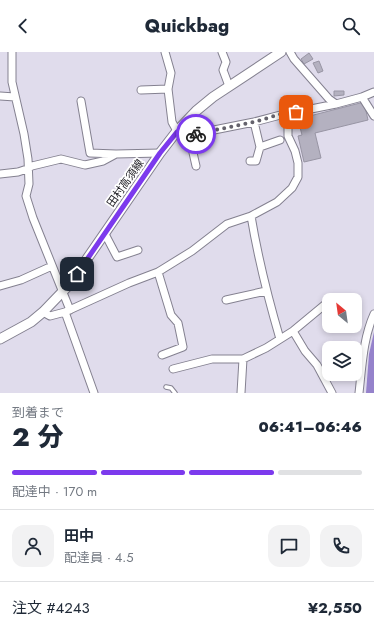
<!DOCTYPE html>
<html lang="ja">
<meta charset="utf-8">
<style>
body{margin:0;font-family:Jost,"Noto Sans JP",sans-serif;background:#f2f2f3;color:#1f2937;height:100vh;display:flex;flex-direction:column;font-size:15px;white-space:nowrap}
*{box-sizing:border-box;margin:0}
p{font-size:13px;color:#747a83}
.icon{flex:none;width:22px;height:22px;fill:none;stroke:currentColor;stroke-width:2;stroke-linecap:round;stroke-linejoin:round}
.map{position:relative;height:341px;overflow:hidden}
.side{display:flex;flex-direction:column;background:#fff;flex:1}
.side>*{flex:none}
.needle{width:26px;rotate:331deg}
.controls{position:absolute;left:322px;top:241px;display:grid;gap:8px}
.controls a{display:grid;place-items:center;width:40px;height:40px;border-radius:8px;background:#fff;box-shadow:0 2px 6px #0003;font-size:20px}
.pin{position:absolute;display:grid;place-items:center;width:34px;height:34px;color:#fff;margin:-17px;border-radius:8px;box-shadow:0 2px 6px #0006}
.courier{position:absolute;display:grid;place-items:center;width:40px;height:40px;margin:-20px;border:3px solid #7c3aed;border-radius:50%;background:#fff;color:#222;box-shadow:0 1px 5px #0007}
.overview em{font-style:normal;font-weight:800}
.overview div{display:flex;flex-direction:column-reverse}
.overview{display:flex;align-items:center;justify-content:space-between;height:68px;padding:0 12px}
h1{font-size:26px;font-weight:800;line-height:30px}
.bar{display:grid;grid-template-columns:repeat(4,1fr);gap:6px 4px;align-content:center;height:48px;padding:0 12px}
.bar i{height:5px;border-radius:3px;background:#e0e1e3}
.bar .selected{background:#7c3aed}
.bar p{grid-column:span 4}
.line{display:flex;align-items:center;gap:10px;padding:0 12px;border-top:1px solid #e0e1e3}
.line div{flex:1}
.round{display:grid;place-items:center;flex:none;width:42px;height:42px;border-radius:12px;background:#f2f2f3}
header{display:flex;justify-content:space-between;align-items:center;height:52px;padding:0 12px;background:#fff;font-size:18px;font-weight:800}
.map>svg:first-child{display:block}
.water{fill:#9582cb}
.building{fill:#b4b1c0;stroke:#9895a4}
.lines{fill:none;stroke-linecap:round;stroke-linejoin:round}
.service-casing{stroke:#848190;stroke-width:5.5}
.minor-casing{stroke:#848190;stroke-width:9}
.secondary-casing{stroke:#848190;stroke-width:11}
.service{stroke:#fff;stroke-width:3.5}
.minor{stroke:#fff;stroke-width:7}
.secondary{stroke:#fff;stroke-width:9}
.done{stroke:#64626c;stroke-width:4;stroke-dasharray:0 7.2}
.route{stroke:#7c3aed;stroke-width:5}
.labels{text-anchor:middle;stroke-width:3.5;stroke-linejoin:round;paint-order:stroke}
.street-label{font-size:11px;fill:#222127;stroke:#fff}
</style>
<header><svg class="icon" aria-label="back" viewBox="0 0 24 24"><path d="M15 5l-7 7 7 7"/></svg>Quickbag<svg class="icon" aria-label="search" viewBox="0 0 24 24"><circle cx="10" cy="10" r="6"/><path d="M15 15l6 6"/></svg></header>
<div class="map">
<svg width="374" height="341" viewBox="0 0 374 341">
<rect width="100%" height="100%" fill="#e0dcec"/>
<path class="water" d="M374,280v61h-8l3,-39z"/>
<path class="building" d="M309,1l4,6 -9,5 -3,-5z
M319,9l4,10 -5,2 -5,-10z
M334,39h10v4l-10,1z
M364,50l4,18 -53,13 6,25 -17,4 -6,-26 4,-1 -4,-16z"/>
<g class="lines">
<g class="service-casing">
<path id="service" d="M166,335l5,1 4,5"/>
</g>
<g class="minor-casing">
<path id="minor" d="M12,0v30l12,52 4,25 1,25 -3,12 7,22 37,92
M165,0l6,21 -3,16 4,33 5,9 12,4 65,-13 34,-9 8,-1 40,-8 26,-7 12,-5
M222,0l4,10 -3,8 6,16
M290,0l4,7 35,40 7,5
M141,38l27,-1
M0,44l15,1
M362,45l12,19
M81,49l9,52 26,1
M189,83l7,31
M260,95l20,-7
M250,109h6l4,-14 -6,-25
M0,122l18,-2 9,-3 5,-3 29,-7 24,6 18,-4 13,-7 44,-1
M251,164c7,42 17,82 29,123
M105,182l12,23 21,-7
M158,220l13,43 7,8 5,24 -21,8
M0,234l21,-6 31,-14
M226,248l40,-9
M43,260l7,4 15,-4 64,-29 29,-11 34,-21 35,-27 24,-8 26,-14 15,-14 6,-11v-14l-3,-12 -7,-15v-23
M65,260l29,81
M293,279l12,20 12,14 15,28
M173,317l39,-10h31l23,-11 27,-17 35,-29
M241,341l2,-34
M359,341c3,-26 4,-55 15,-79"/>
</g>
<g class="secondary-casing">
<path id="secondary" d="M0,287l31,-17 12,-10 26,-27 91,-132 17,-22 19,-20 17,-14 68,-45"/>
</g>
<use href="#service" class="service"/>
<use href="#minor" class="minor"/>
<use href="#secondary" class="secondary"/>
</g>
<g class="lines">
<path class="done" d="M196,82l58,-12 34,-10h8"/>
<path class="route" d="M77,222l83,-121 17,-21 12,3 7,-1"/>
</g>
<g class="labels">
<g class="street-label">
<text transform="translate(125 131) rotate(-55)" y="4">田村高須線</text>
</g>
</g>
</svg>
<div class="controls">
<a><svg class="needle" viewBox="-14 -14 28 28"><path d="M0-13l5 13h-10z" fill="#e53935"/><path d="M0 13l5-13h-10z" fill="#747a83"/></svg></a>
<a><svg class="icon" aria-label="layers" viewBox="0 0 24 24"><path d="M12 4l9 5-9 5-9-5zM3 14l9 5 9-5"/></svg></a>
</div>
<div class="pin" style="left:296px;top:60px;background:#ea580c"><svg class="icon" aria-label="bag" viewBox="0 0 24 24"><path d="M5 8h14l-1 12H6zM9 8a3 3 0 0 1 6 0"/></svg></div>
<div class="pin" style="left:77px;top:222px;background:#1f2937"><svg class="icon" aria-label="home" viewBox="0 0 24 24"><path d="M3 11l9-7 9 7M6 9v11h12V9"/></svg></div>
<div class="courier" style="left:196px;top:82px"><svg class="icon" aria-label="bike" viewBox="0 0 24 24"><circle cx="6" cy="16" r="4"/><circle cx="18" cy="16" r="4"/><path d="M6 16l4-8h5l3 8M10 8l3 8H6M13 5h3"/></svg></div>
</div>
<section class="side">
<div class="overview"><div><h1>2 分</h1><p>到着まで</p></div><em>06:41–06:46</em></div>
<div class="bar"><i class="selected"></i><i class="selected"></i><i class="selected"></i><i></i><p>配達中 · 170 m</p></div>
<div class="line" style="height:72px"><a class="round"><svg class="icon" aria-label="person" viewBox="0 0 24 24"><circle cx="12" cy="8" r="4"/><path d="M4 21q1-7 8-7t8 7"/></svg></a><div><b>田中</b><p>配達員 · 4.5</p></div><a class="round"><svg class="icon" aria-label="chat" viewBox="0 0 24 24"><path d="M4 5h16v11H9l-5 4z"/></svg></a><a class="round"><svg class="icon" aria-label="phone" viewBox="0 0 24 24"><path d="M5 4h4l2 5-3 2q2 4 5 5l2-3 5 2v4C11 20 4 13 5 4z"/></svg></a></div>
<div class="line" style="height:52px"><div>注文 #4243</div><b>¥2,550</b></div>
</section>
